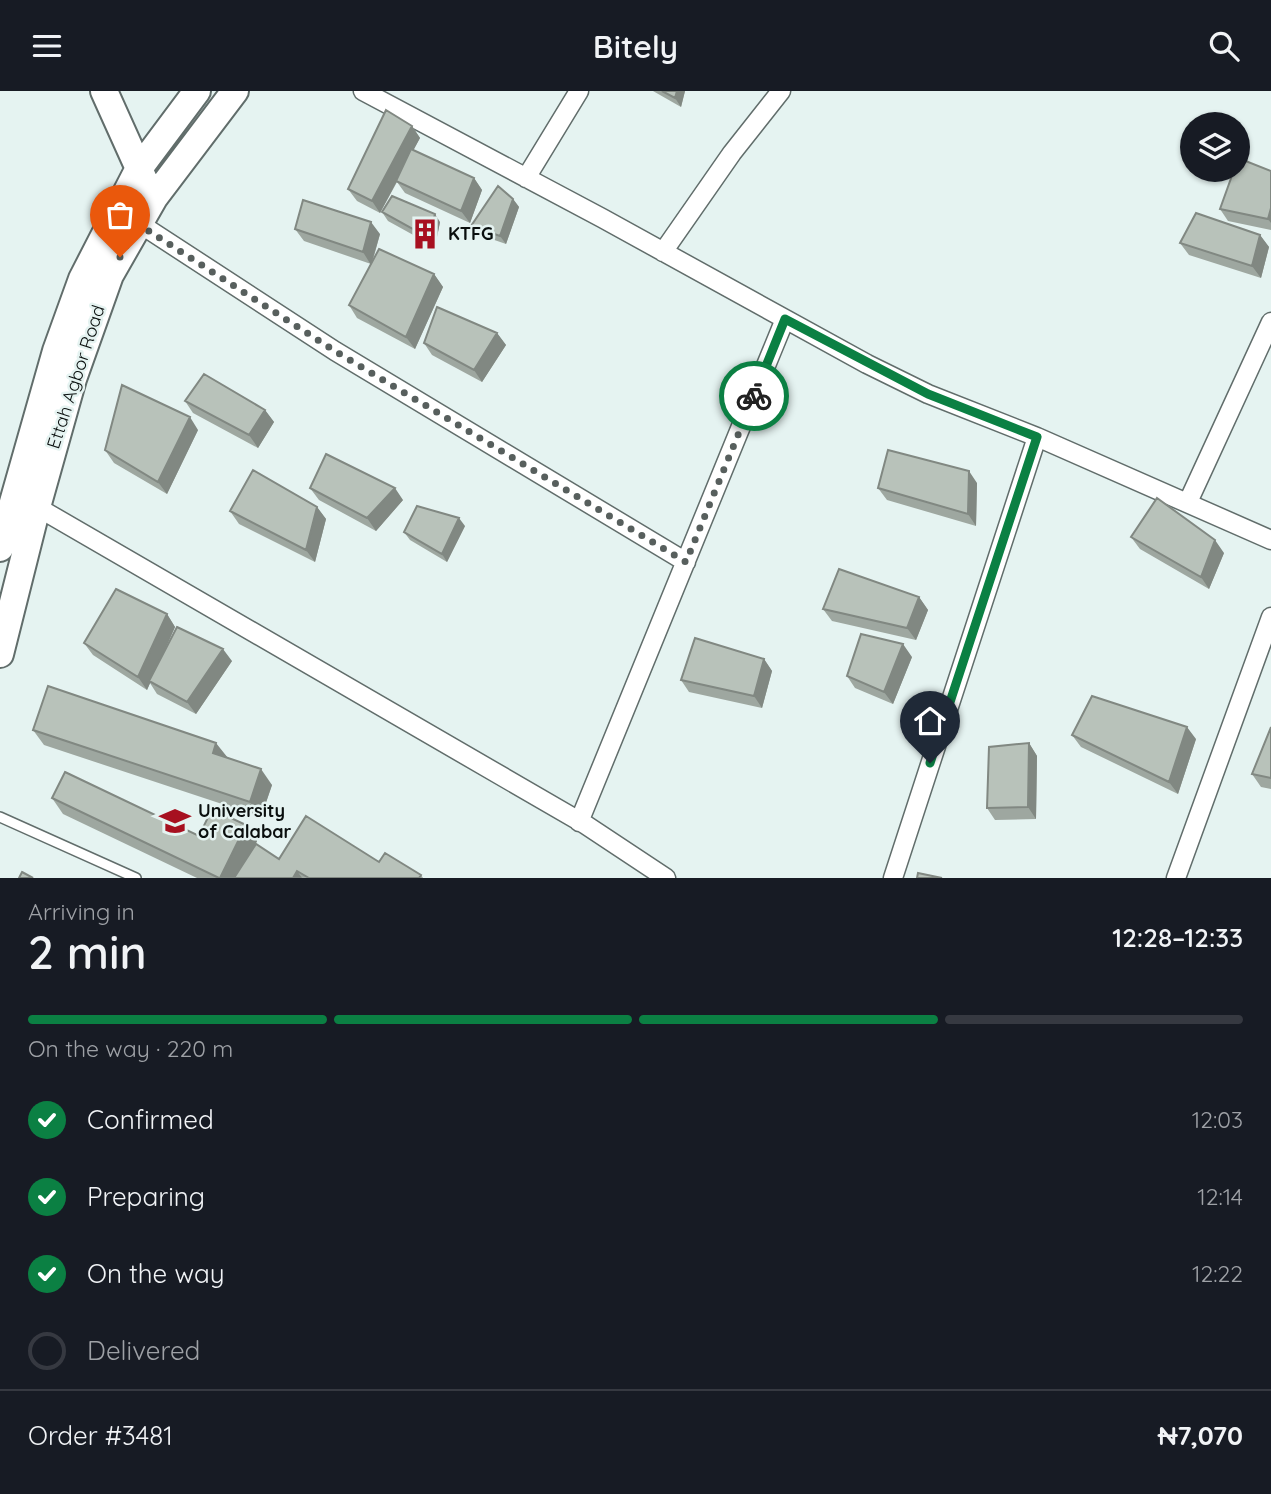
<!DOCTYPE html>
<meta charset="utf-8">
<style>
body{margin:0;font-family:Quicksand,sans-serif;background:#20242c;color:#f1f3f6;height:100vh;display:flex;flex-direction:column;font-size:26px;white-space:nowrap}
*{box-sizing:border-box;margin:0}
p{font-size:23px;color:#9ea1a6}
.icon{flex:none;width:38px;height:38px;fill:none;stroke:currentColor;stroke-width:2;stroke-linecap:round;stroke-linejoin:round}
.map{position:relative;height:787px;overflow:hidden}
.panel{display:flex;flex-direction:column;background:#171b24;flex:1}
.panel>*{flex:none}
.tools{position:absolute;left:1180px;top:21px;display:grid;gap:14px}
.tools a{display:grid;place-items:center;width:70px;height:70px;border-radius:50%;background:#171b24;box-shadow:0 2px 5px #0004;font-size:35px}
.pin{position:absolute;display:grid;place-items:center;width:60px;height:60px;color:#fff;margin:-72px -30px;border-radius:50% 50% 50% 0;rotate:-45deg;box-shadow:0 0 7px #0007}
.pin .icon{rotate:45deg}
.courier{position:absolute;display:grid;place-items:center;width:70px;height:70px;margin:-35px;border:5px solid #0b8043;border-radius:50%;background:#fff;color:#222;box-shadow:0 2px 9px #0007}
.head em{font-style:normal;font-weight:600}
.head div{display:flex;flex-direction:column-reverse}
.head{display:flex;align-items:center;justify-content:space-between;height:119px;padding:0 28px}
h1{font-size:46px;font-weight:600;line-height:52px}
.bar{display:grid;grid-template-columns:repeat(4,1fr);gap:10px 7px;align-content:center;height:84px;padding:0 28px}
.bar i{height:9px;border-radius:5px;background:#363941}
.bar .on{background:#0b8043}
.bar p{grid-column:span 4}
.line{display:flex;align-items:center;gap:18px;padding:0 28px;border-top:2px solid #363941}
.line div{flex:1}
ol{padding:0 28px;list-style:none}
li{display:flex;align-items:center;gap:21px;height:77px}
li p{margin-inline-start:auto}
li .icon{padding:7px;border-radius:50%;background:#0b8043;color:#fff;stroke-width:4}
li:last-child{color:#9ea1a6}
li i{width:38px;height:38px;border:4px solid #363941;border-radius:50%}
header{display:flex;justify-content:space-between;align-items:center;height:91px;padding:0 28px;background:#171b24;font-size:32px;font-weight:600}
.map>svg:first-child{display:block}
.lines{fill:none;stroke-linecap:round;stroke-linejoin:round}
.lane-casing{stroke:#616d6b;stroke-width:12}
.street-casing{stroke:#616d6b;stroke-width:21}
.secondary-casing{stroke:#616d6b;stroke-width:30}
.lane{stroke:#fff;stroke-width:9}
.street{stroke:#fff;stroke-width:18}
.secondary{stroke:#fff;stroke-width:26}
.wall{fill:#9ea7a0}
.shaded-wall{fill:#818882}
.building{fill:#b8c2ba;stroke:#818882;stroke-width:2}
.done{stroke:#575f5d;stroke-width:7;stroke-dasharray:0 12.6}
.route{stroke:#0b8043;stroke-width:9}
.labels{text-anchor:middle;stroke-width:5;stroke-linejoin:round;paint-order:stroke}
.poi-label{font-size:18px;font-weight:bold;fill:#0a0f0e;stroke:#e5f3f1;text-anchor:start}
.street-label{font-size:18px;fill:#0a0f0e;stroke:#e5f3f1}
</style>
<header><svg class="icon" aria-label="menu" viewBox="0 0 24 24"><path d="M4 6h16M4 12h16M4 18h16"/></svg>Bitely<svg class="icon" aria-label="search" viewBox="0 0 24 24"><circle cx="10" cy="10" r="6"/><path d="M15 15l6 6"/></svg></header>
<div class="map">
<svg width="1271" height="787" viewBox="0 0 1271 787">
<rect width="100%" height="100%" fill="#e5f3f1"/>
<g class="lines">
<g class="lane-casing">
<path id="lane" d="M0,726l136,61"/>
</g>
<g class="street-casing">
<path id="street" d="M363,0l239,127 265,146 61,30 109,43 234,103
M526,87l53,-87
M131,127l204,133 351,211
M663,161l69,-99 49,-62
M1188,411l83,-180
M37,416l549,318 80,53
M579,731l206,-503
M893,787l144,-441
M1176,787l95,-261"/>
</g>
<g class="secondary-casing">
<path id="secondary" d="M104,0l41,91
M0,457l56,-197 26,-72 56,-109 59,-79
M0,563l37,-147 36,-128 37,-104 44,-77 81,-107"/>
</g>
<use href="#lane" class="lane"/>
<use href="#street" class="street"/>
<use href="#secondary" class="secondary"/>
</g>
<path class="wall" d="M653,0h32l-4,16z
M412,35l8,12 -7,12 61,28 8,12 -12,33 -65,-30 -8,-11 -17,31 -23,-12 -9,-12z
M1271,80v59l-43,-9 -8,-12z
M513,108l6,8 -13,37 -29,-10 -6,-8z
M382,121l58,10 -5,25 -47,-26z
M295,138l85,5 -7,26 61,14 9,13 -28,62 -58,-31 -8,-13 22,-41 -67,-23z
M1260,144l9,12 -8,31 -72,-23 -9,-12z
M497,242l9,12 -24,37 -50,-27 -8,-12z
M185,310l80,9 9,12 -16,26 -65,-35z
M198,339l-31,64 -53,-31 -9,-13z
M977,392l-1,43 -89,-26 -9,-12z
M310,397l93,12 -27,31 -57,-31z
M317,416l9,12 -11,43 -76,-38 -9,-13z
M465,435l-18,36 -37,-22 -6,-8z
M1131,446l93,16 -15,36 -69,-40z
M919,506l9,13 -12,30 -84,-19 -9,-12z
M167,523l8,13 -10,23 67,11 -36,53 -39,-20 -7,-11 -3,7 -54,-35 -9,-12z
M912,566l-19,47 -38,-16 -8,-12z
M764,568l8,12 -10,37 -73,-16 -8,-12z
M1271,636v62l-10,-2 -9,-13z
M33,639l194,27 45,28 -11,32 -217,-72z
M1072,644l124,4 -18,55 -97,-47z
M1029,652l8,13 -1,63 -41,1 -8,-12z
M52,707l147,38 58,5 -5,10 27,8 100,3 42,13 2,3h-226l-134,-64z"/>
<path class="shaded-wall" d="M677,0h8l-4,16 -6,-9z
M412,35l8,12 -40,75 -8,-12z
M474,87l8,12 -12,33 -9,-12z
M513,108l6,8 -13,37 -6,-8z
M1271,117v15l-3,-4z
M435,123l5,8 -5,25 -6,-9z
M371,131l9,12 -9,31 -8,-13z
M1260,144l9,12 -8,31 -9,-12z
M434,183l9,13 -28,62 -9,-12z
M497,242l9,12 -24,37 -8,-12z
M265,319l9,12 -16,26 -9,-13z
M190,326l8,13 -31,64 -9,-12z
M969,380l8,12 -1,43 -8,-12z
M395,397l8,12 -27,31 -9,-13z
M317,416l9,12 -11,43 -9,-12z
M459,427l6,8 -18,36 -5,-8z
M1215,449l9,13 -15,36 -8,-12z
M919,506l9,13 -12,30 -9,-12z
M167,523l8,13 -28,63 -9,-13z
M903,553l9,13 -19,47 -9,-12z
M223,558l9,12 -36,53 -9,-12z
M764,568l8,12 -10,37 -8,-12z
M1187,636l9,12 -18,55 -9,-12z
M216,652l12,15 -15,-5z
M1029,652l8,13 -1,63 -8,-12z
M261,678l11,16 -11,32 -11,-15z
M246,734l11,16 -18,37h-19z
M297,780l5,7h-9z"/>
<path class="building" d="M662,0h15l-2,7z
M386,19l26,16 -40,75 -24,-12z
M411,58l63,29 -13,33 -65,-30z
M1238,67l33,13v37l-3,11 -48,-10 14,-39h3z
M498,95l15,13 -13,37 -29,-10z
M392,105l43,18 -6,24 -47,-26z
M303,109l68,22 -8,30 -68,-23z
M1196,122l64,22 -8,31 -72,-23z
M379,158l55,25 -28,63 -57,-32z
M437,216l60,26 -23,37 -50,-27z
M204,283l61,36 -16,25 -64,-34z
M122,294l68,32 -32,65 -53,-32z
M888,359l81,21 -1,43 -90,-26z
M326,363l69,34 -28,30 -57,-30z
M253,379l64,37 -11,43 -76,-39z
M1157,407l58,42 -14,37 -70,-40z
M417,415l42,12 -17,36 -38,-22z
M839,478l80,28 -12,31 -84,-19z
M116,498l51,25 -29,63 -54,-34z
M177,536l46,22 -36,53 -38,-21z
M861,543l42,10 -19,48 -37,-16z
M695,547l69,21 -10,37 -73,-16z
M48,595l168,57 -3,10 48,16 -11,33 -217,-72z
M1092,605l95,31 -18,55 -97,-47z
M1271,636v51l-19,-4z
M1029,652l-1,64 -41,1 2,-61z
M65,681l134,64 13,-27 34,16 -26,53h-1l-167,-80z
M306,725l73,46 6,-9 36,22 -2,3h-110l-12,-7 -4,7h-59l22,-34 23,15z
M22,781l11,6h-14z
M918,782l24,5h-25z"/>
<g class="lines">
<path class="done" d="M120,166l18,-33 197,127 351,211 68,-166"/>
<path class="route" d="M754,305l31,-77 143,75 109,43 -107,326"/>
</g>
<defs>
<g id="building-bare" transform="scale(2.415)"><path d="M-4-6H4V6H1V3H-1V6H-4ZM-2.5-4.3h1.7v1.8h-1.7ZM.8-4.3h1.7v1.8H.8ZM-2.5-1h1.7V.8h-1.7ZM.8-1h1.7V.8H.8Z" fill="#a71020" stroke="#e5f3f1" stroke-width="2.5" paint-order="stroke"/></g>
<g id="university-bare" transform="scale(2.415)"><path d="M0-5L7-2L0 1L-7-2ZM-4 1L0 2.5L4 1V4Q0 6-4 4Z" fill="#a71020" stroke="#e5f3f1" stroke-width="2.5" paint-order="stroke"/></g>
</defs>
<g fill-rule="evenodd">
<use href="#building-bare" x="425" y="143"/>
<use href="#university-bare" x="175" y="730"/>
</g>
<g class="labels">
<g class="poi-label">
<text x="448" y="149">KTFG</text>
<text x="198" y="726">University<tspan x="198" dy="21">of Calabar</tspan></text>
</g>
<g class="street-label">
<text transform="translate(76 286) rotate(-72)" y="6">Ettah Agbor Road</text>
</g>
</g>
</svg>
<div class="tools">
<a><svg class="icon" aria-label="layers" viewBox="0 0 24 24"><path d="M12 4l9 5-9 5-9-5zM3 14l9 5 9-5"/></svg></a>
</div>
<div class="pin" style="left:120px;top:166px;background:#ea580c"><svg class="icon" aria-label="bag" viewBox="0 0 24 24"><path d="M5 8h14l-1 12H6zM9 8a3 3 0 0 1 6 0"/></svg></div>
<div class="pin" style="left:930px;top:672px;background:#1f2937"><svg class="icon" aria-label="home" viewBox="0 0 24 24"><path d="M3 11l9-7 9 7M6 9v11h12V9"/></svg></div>
<div class="courier" style="left:754px;top:305px"><svg class="icon" aria-label="bike" viewBox="0 0 24 24"><circle cx="6" cy="16" r="4"/><circle cx="18" cy="16" r="4"/><path d="M6 16l4-8h5l3 8M10 8l3 8H6M13 5h3"/></svg></div>
</div>
<section class="panel">
<div class="head"><div><h1>2 min</h1><p>Arriving in</p></div><em>12:28–12:33</em></div>
<div class="bar"><i class="on"></i><i class="on"></i><i class="on"></i><i></i><p>On the way · 220 m</p></div>
<ol>
<li><svg class="icon" aria-label="check" viewBox="0 0 24 24"><path d="M5 12l5 5 9-10"/></svg>Confirmed<p>12:03</p></li>
<li><svg class="icon" aria-label="check" viewBox="0 0 24 24"><path d="M5 12l5 5 9-10"/></svg>Preparing<p>12:14</p></li>
<li><svg class="icon" aria-label="check" viewBox="0 0 24 24"><path d="M5 12l5 5 9-10"/></svg>On the way<p>12:22</p></li>
<li><i></i>Delivered</li>
</ol>
<div class="line" style="height:91px"><div>Order #3481</div><b>₦7,070</b></div>
</section>
